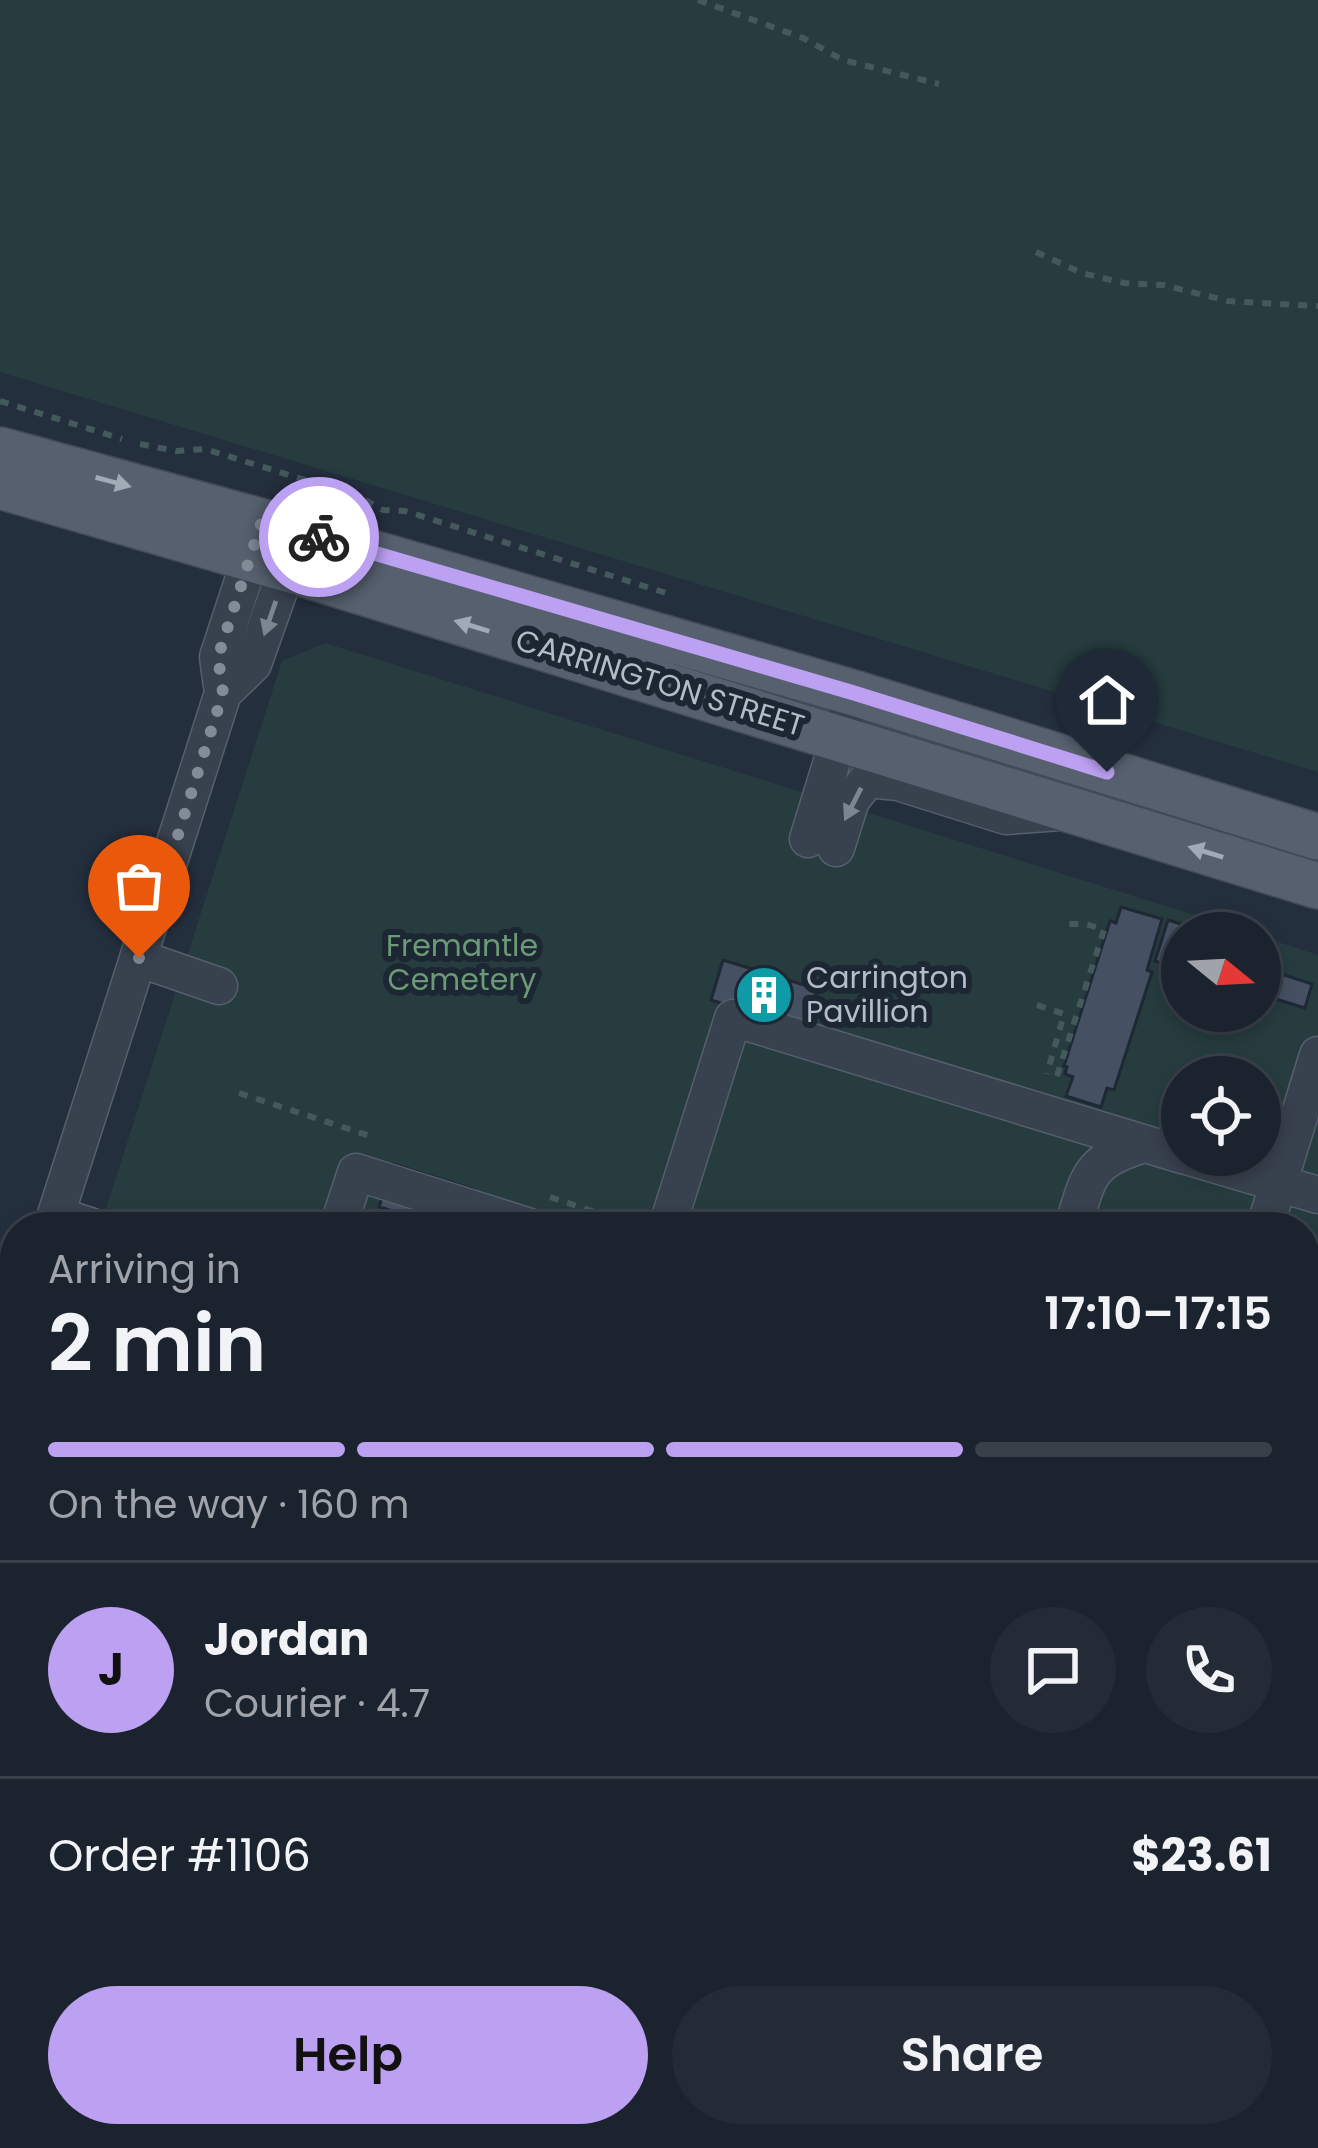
<!DOCTYPE html>
<meta charset="utf-8">
<style>
body{margin:0;font-family:Poppins,sans-serif;background:#242b36;color:#f1f3f6;height:100vh;display:flex;flex-direction:column;font-size:45px;white-space:nowrap}
*{box-sizing:border-box;margin:0}
p{font-size:39px;color:#a0a4aa}
.icon{flex:none;width:66px;height:66px;fill:none;stroke:currentColor;stroke-width:2;stroke-linecap:round;stroke-linejoin:round}
.map{position:relative;flex:1;overflow:hidden}
.drawer{position:absolute;left:0px;top:1212px;width:1320px;height:936px;display:flex;flex-direction:column;background:#1b232e;border-radius:48px 48px 0 0;box-shadow:0 6px 18px #0003,0 0 0 3px #39404a}
.drawer>*{flex:none}
.needle{width:78px;rotate:108deg}
.buttons{position:absolute;left:1161px;top:912px;display:grid;gap:24px}
.buttons a{display:grid;place-items:center;width:120px;height:120px;border-radius:50%;background:#1b232e;box-shadow:0 6px 18px #0003,0 0 0 3px #39404a;font-size:60px}
.pin{position:absolute;display:grid;place-items:center;width:102px;height:102px;color:#fff;margin:-123px -51px;border-radius:50% 50% 50% 0;rotate:-45deg;box-shadow:0 0 12px #0007}
.pin .icon{rotate:45deg}
.courier{position:absolute;display:grid;place-items:center;width:120px;height:120px;margin:-60px;border:9px solid #bca0f2;border-radius:50%;background:#fff;color:#222;box-shadow:0 3px 15px #0007}
.overview em{font-style:normal;font-weight:600}
.overview div{display:flex;flex-direction:column-reverse}
.overview{display:flex;align-items:center;justify-content:space-between;height:204px;padding:0 48px}
h1{font-size:78px;font-weight:600;line-height:90px}
.bar{display:grid;grid-template-columns:repeat(4,1fr);gap:18px 12px;align-content:center;height:144px;padding:0 48px}
.bar i{height:15px;border-radius:9px;background:#39404a}
.bar .selected{background:#bca0f2}
.bar p{grid-column:span 4}
.line{display:flex;align-items:center;gap:30px;padding:0 48px;border-top:3px solid #39404a}
.line div{flex:1}
.round{display:grid;place-items:center;flex:none;width:126px;height:126px;border-radius:63px;background:#242b36}
.cta{display:flex;gap:24px;margin-top:auto;padding:24px 48px}
.cta a{flex:1;height:138px;border-radius:72px;background:#bca0f2;color:#111;font-size:48px;font-weight:600;line-height:138px;text-align:center}
.cta a+a{background:#242b36;color:#f1f3f6}
.map>svg:first-child{display:block}
.green{fill:#263c3f;fill-rule:evenodd}
.building{fill:#455162;stroke:#1f2835;stroke-width:3}
.lines{fill:none;stroke-linecap:round;stroke-linejoin:round}
.minor-casing{stroke:#565f6c;stroke-width:39}
.major-casing{stroke:#414a57;stroke-width:48}
.path{stroke:#44595c;stroke-width:6;stroke-dasharray:9 9;stroke-linecap:butt}
.minor{stroke:#38414e;stroke-width:36}
.major{stroke:#56606e;stroke-width:45}
.oneway{fill:#a1aab7}
.oneway2{fill:#7c8592}
.done{stroke:#828b98;stroke-width:12;stroke-dasharray:0 21.6}
.route{stroke:#bca0f2;stroke-width:15}
.labels{text-anchor:middle;stroke-width:12;stroke-linejoin:round;paint-order:stroke}
.street-label{font-size:30px;fill:#b4bcc9;stroke:#1d2633}
.park-label{font-size:30px;fill:#6b9a76;stroke:#1d2633}
.poi-label{font-size:30px;fill:#b4bcc9;stroke:#1d2633;text-anchor:start}
</style>
<div class="map">
<svg width="1318" height="2148" viewBox="0 0 1318 2148">
<rect width="100%" height="100%" fill="#242f3e"/>
<path class="green" d="M0,0h1318v772l-1318,-400z
M325,643l927,290h-70v78h78v-75l58,19v1193h-1318v-609l15,-47v641h1290v-906h-1205l182,-566zM1182,1077h78v78h-78z"/>
<path class="building" d="M1121,907l41,12 -15,51 5,2 -38,118 -7,-2 -6,19 -35,-11 7,-19 -8,-3 2,-7 -3,-1 46,-145 6,2z
M1168,920l42,13h-28v37l-27,-9z
M723,960l94,29 -12,40 -94,-29z
M1265,961l15,4 -2,8 34,11 -7,24 -45,-14v-27l3,1z
M393,1164l82,26 -12,37h-62l3,-13 -25,-7z
M15,1593v157l-15,48v-156z"/>
<g class="lines">
<g class="minor-casing">
<path id="minor" d="M223,693l30,-29 43,-121
M808,839l38,-123
M836,848l15,-48 17,-21 30,3 108,34 54,-4
M138,958l81,28
M1183,1155l135,40
M56,1215l37,12
M52,1227l171,-534 -5,-36 41,-125
M338,1227l18,-55 174,55
M667,1227l66,-209 449,137
M1073,1227c16,-52 15,-66 71,-83
M1265,1227l53,-172
M0,1387l15,-47
M1305,1754l13,-44
M1305,1891l13,4
M0,1910l15,-54
M0,2005l15,5
M417,2133l49,15
M185,2148l5,-15
M983,2148l5,-15
M1182,2148l5,-15"/>
</g>
<g class="major-casing">
<path id="major" d="M0,450l300,82 554,161 464,144
M0,486l287,83 1031,317"/>
</g>
<path class="path" d="M698,0l105,38 40,22 96,24
M1036,252l46,21 42,10 39,2 65,16 90,5
M0,401l122,38
M140,444l36,7 29,-2 155,48 23,13 22,1 261,82
M1037,1005l27,9 -17,60
M1057,1076l47,-146 -18,-6h-23
M239,1093l134,44
M550,1197l84,28"/>
<use href="#minor" class="minor"/>
<use href="#major" class="major"/>
</g>
<defs><path id="oneway-solid" d="M-6-.8H1V-3.2L6.5 0L1 3.2V.8H-6Z" transform="scale(3)"/></defs>
<g class="oneway">
<use href="#oneway-solid" transform="translate(113 482) rotate(15)"/>
<use href="#oneway-solid" transform="translate(472 626) rotate(-163)"/>
<use href="#oneway-solid" transform="translate(1206 852) rotate(-163)"/>
</g>
<g class="oneway2">
<use href="#oneway-solid" transform="translate(270 618) rotate(109)"/>
<use href="#oneway-solid" transform="translate(853 804) rotate(117)"/>
</g>
<g class="lines">
<path class="done" d="M139,958l84,-265 -5,-36 44,-136 57,16"/>
<path class="route" d="M319,537l535,156 253,79"/>
</g>
<defs>
<g id="building-disc" transform="scale(3)"><circle r="9.5" fill="#0f9aa8" stroke="#1d2633"/><path d="M-4-6H4V6H1V3H-1V6H-4ZM-2.5-4.3h1.7v1.8h-1.7ZM.8-4.3h1.7v1.8H.8ZM-2.5-1h1.7V.8h-1.7ZM.8-1h1.7V.8H.8Z" fill="#fff"/></g>
</defs>
<g fill-rule="evenodd">
<use href="#building-disc" x="764" y="995"/>
</g>
<g class="labels">
<g class="street-label">
<text transform="translate(660 683) rotate(17)" y="10">CARRINGTON STREET</text>
</g>
<g class="park-label">
<text x="462" y="956">Fremantle<tspan x="462" dy="34">Cemetery</tspan></text>
</g>
<g class="poi-label">
<text x="806" y="988">Carrington<tspan x="806" dy="34">Pavillion</tspan></text>
</g>
</g>
</svg>
<div class="buttons">
<a><svg class="needle" viewBox="-14 -14 28 28"><path d="M0-13l5 13h-10z" fill="#e53935"/><path d="M0 13l5-13h-10z" fill="#a0a4aa"/></svg></a>
<a><svg class="icon" aria-label="locate" viewBox="0 0 24 24"><circle cx="12" cy="12" r="6"/><path d="M12 2v4M12 18v4M2 12h4M18 12h4"/></svg></a>
</div>
<div class="pin" style="left:139px;top:958px;background:#ea580c"><svg class="icon" aria-label="bag" viewBox="0 0 24 24"><path d="M5 8h14l-1 12H6zM9 8a3 3 0 0 1 6 0"/></svg></div>
<div class="pin" style="left:1107px;top:772px;background:#1f2937"><svg class="icon" aria-label="home" viewBox="0 0 24 24"><path d="M3 11l9-7 9 7M6 9v11h12V9"/></svg></div>
<div class="courier" style="left:319px;top:537px"><svg class="icon" aria-label="bike" viewBox="0 0 24 24"><circle cx="6" cy="16" r="4"/><circle cx="18" cy="16" r="4"/><path d="M6 16l4-8h5l3 8M10 8l3 8H6M13 5h3"/></svg></div>
<section class="drawer">
<div class="overview"><div><h1>2 min</h1><p>Arriving in</p></div><em>17:10–17:15</em></div>
<div class="bar"><i class="selected"></i><i class="selected"></i><i class="selected"></i><i></i><p>On the way · 160 m</p></div>
<div class="line" style="height:216px"><b class="round" style="background:#bca0f2;color:#111">J</b><div><b>Jordan</b><p>Courier · 4.7</p></div><a class="round"><svg class="icon" aria-label="chat" viewBox="0 0 24 24"><path d="M4 5h16v11H9l-5 4z"/></svg></a><a class="round"><svg class="icon" aria-label="phone" viewBox="0 0 24 24"><path d="M5 4h4l2 5-3 2q2 4 5 5l2-3 5 2v4C11 20 4 13 5 4z"/></svg></a></div>
<div class="line" style="height:156px"><div>Order #1106</div><b>$23.61</b></div>
<div class="cta"><a>Help</a><a>Share</a></div>
</section>
</div>
